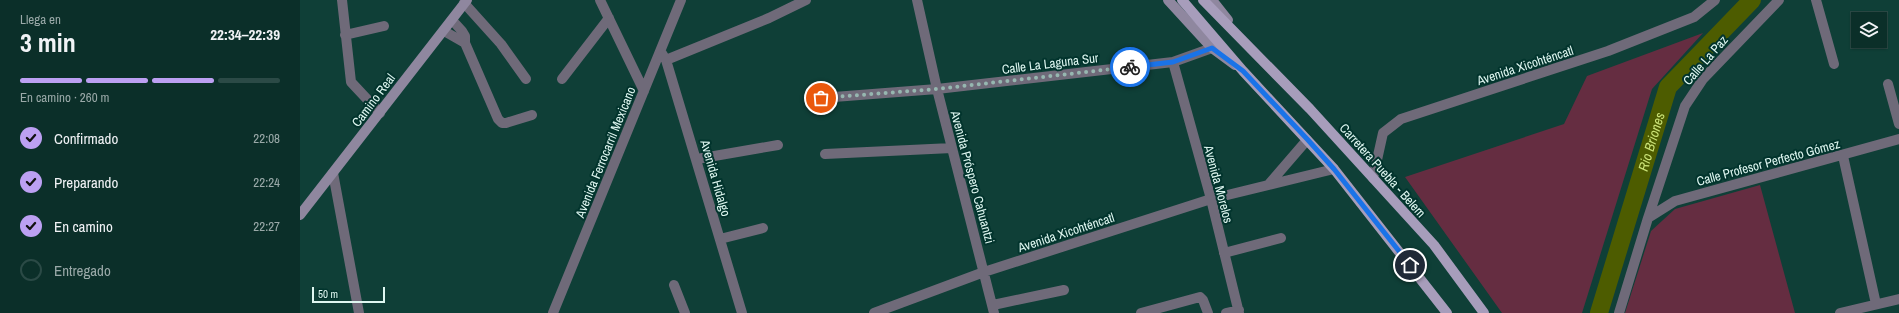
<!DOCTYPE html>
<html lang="es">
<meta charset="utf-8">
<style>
body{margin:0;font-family:"Archivo Narrow",sans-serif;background:#193b35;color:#f1f3f6;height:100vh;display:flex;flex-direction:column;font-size:15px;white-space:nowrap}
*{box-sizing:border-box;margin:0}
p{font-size:13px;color:#9aa9a8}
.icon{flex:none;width:22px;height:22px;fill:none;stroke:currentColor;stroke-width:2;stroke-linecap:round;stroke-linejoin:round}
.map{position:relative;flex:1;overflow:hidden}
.sheet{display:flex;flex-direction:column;background:#0b2f29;width:300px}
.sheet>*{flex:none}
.tools{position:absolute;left:1551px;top:12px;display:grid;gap:8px}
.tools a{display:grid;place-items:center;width:36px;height:36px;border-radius:0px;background:#0b2f29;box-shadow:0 1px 3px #0004,0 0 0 1px #2b4a46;font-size:20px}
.scale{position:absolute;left:12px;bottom:10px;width:73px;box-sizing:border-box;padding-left:4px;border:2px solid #dff7f1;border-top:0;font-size:11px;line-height:14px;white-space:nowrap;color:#dff7f1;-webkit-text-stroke:3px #02342d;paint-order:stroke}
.pin{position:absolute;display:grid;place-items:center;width:34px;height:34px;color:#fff;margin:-17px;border:2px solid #fff;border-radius:50%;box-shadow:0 1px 4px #0007}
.courier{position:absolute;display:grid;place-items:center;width:40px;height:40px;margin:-20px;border:3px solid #1a73e8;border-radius:50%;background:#fff;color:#222;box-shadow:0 1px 5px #0007}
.head em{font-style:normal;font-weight:700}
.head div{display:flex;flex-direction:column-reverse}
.head{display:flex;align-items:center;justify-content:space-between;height:68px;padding:0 20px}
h1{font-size:26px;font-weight:700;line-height:30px}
.bar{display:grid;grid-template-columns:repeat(4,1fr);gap:6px 4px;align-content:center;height:48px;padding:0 20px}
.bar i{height:5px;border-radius:3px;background:#2b4a46}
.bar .selected{background:#bca0f2}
.bar p{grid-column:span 4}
ol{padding:0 20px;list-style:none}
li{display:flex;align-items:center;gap:12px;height:44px}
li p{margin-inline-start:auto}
li .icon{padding:4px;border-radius:50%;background:#bca0f2;color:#111;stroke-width:4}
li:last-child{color:#9aa9a8}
li i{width:22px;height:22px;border:2px solid #2b4a46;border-radius:50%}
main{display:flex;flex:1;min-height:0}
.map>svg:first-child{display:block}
.green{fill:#652d41}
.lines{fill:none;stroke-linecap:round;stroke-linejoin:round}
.river{stroke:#4d5c00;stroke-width:18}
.street{stroke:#6f6a79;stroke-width:10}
.secondary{stroke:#8f879f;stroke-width:10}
.primary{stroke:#a79dbb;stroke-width:10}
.done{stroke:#96b7b0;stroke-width:4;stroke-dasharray:0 7.2}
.route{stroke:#1a73e8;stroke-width:5}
.labels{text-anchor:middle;stroke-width:4;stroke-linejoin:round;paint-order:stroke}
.street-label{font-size:13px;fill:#dff7f1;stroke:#02342d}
.water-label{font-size:14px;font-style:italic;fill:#cae276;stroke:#02342d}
</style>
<main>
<section class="sheet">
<div class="head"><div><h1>3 min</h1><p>Llega en</p></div><em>22:34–22:39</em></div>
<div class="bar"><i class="selected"></i><i class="selected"></i><i class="selected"></i><i></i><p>En camino · 260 m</p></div>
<ol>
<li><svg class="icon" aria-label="check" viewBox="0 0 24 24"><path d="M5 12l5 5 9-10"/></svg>Confirmado<p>22:08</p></li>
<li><svg class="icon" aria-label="check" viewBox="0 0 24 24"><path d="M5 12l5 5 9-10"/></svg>Preparando<p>22:24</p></li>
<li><svg class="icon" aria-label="check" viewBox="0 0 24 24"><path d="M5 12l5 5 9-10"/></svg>En camino<p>22:27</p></li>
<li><i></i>Entregado</li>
</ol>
</section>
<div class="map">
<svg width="1599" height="313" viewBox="0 0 1599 313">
<rect width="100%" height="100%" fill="#0f3f37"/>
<path class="green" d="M1403,33l-51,56 -70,224h-80l-97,-136 159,-53 23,-48z
M1460,185l35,128h-170l26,-82 24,-22z"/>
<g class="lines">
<path class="river" id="s1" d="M1299,313l69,-226 84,-87"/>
<path class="street" d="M42,0l9,82 29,31
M300,0l44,91
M617,0l20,89 57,224
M1516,0l18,64
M164,3l37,41 25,35
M152,20l10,11 3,5v7l33,76 4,4h4l26,-8
M144,31l21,12
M45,35l39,-9
M361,52l5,8 76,253
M366,60l103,-42 37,-18
M873,62l38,137 28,114
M262,79l47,-61
M1588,84l11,40
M521,98l116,-9 236,-27 39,-14
M525,154l127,-6
M1543,156l33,148
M397,159l81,-14
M33,173l26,140
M1073,178l10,-45 18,-14 207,-68 86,-34 21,-17
M969,184l38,-44
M1348,218l27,-17 224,-62
M420,239l43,-11
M924,253l57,-15
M374,285l11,28
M693,305l71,-15
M253,313l128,-313
M574,313l110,-41 227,-73 123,-30
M841,313l59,-16 3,3 5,13
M926,313l13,-3
M1319,313l29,-95 37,-112 18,-27 76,-79
M1540,313l59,-14"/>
<path class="secondary" d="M868,0l44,48 23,17
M912,0l16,20
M0,215l167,-215"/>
<path class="primary" d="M882,0l61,71 91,98 113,144
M903,0l107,109 124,136 50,68"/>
</g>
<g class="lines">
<path class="done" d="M521,98l116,-9 193,-22"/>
<path class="route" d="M830,67l43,-5 39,-14 31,23 65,69 26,29 76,96"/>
</g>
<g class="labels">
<g class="street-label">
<text transform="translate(1405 60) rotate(-49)" y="5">Calle La Paz</text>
<text transform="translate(750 63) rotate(-7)" y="5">Calle La Laguna Sur</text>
<text transform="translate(1225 65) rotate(-18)" y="5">Avenida Xicohténcatl</text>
<text transform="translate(73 100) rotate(-53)" y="5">Camino Real</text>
<text transform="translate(305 152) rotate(-68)" y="5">Avenida Ferrocarril Mexicano</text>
<text transform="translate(1468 162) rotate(-15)" y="5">Calle Profesor Perfecto Gómez</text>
<text transform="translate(1083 170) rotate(48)" y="5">Carretera Puebla - Belem</text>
<text transform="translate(673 177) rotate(75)" y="5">Avenida Próspero Cahuantzi</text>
<text transform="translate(416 178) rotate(74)" y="5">Avenida Hidalgo</text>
<text transform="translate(919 184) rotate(75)" y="5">Avenida Morelos</text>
<text transform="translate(766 232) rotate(-18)" y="5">Avenida Xicohténcatl</text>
</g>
<g class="water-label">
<text dy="5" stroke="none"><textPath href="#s1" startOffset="179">Rio Briones</textPath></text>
</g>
</g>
</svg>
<div class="tools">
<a><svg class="icon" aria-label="layers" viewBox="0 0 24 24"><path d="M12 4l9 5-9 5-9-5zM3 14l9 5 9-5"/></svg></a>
</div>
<div class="scale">50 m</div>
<div class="pin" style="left:521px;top:98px;background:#ea580c"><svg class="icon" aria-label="bag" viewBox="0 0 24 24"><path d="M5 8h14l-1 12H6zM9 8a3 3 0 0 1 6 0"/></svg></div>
<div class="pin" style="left:1110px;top:265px;background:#1f2937"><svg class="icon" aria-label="home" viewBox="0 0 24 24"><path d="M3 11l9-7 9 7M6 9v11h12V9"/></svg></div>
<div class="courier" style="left:830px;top:67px"><svg class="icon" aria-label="bike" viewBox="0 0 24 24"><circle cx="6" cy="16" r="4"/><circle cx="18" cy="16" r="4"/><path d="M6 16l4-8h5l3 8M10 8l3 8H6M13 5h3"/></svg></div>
</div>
</main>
